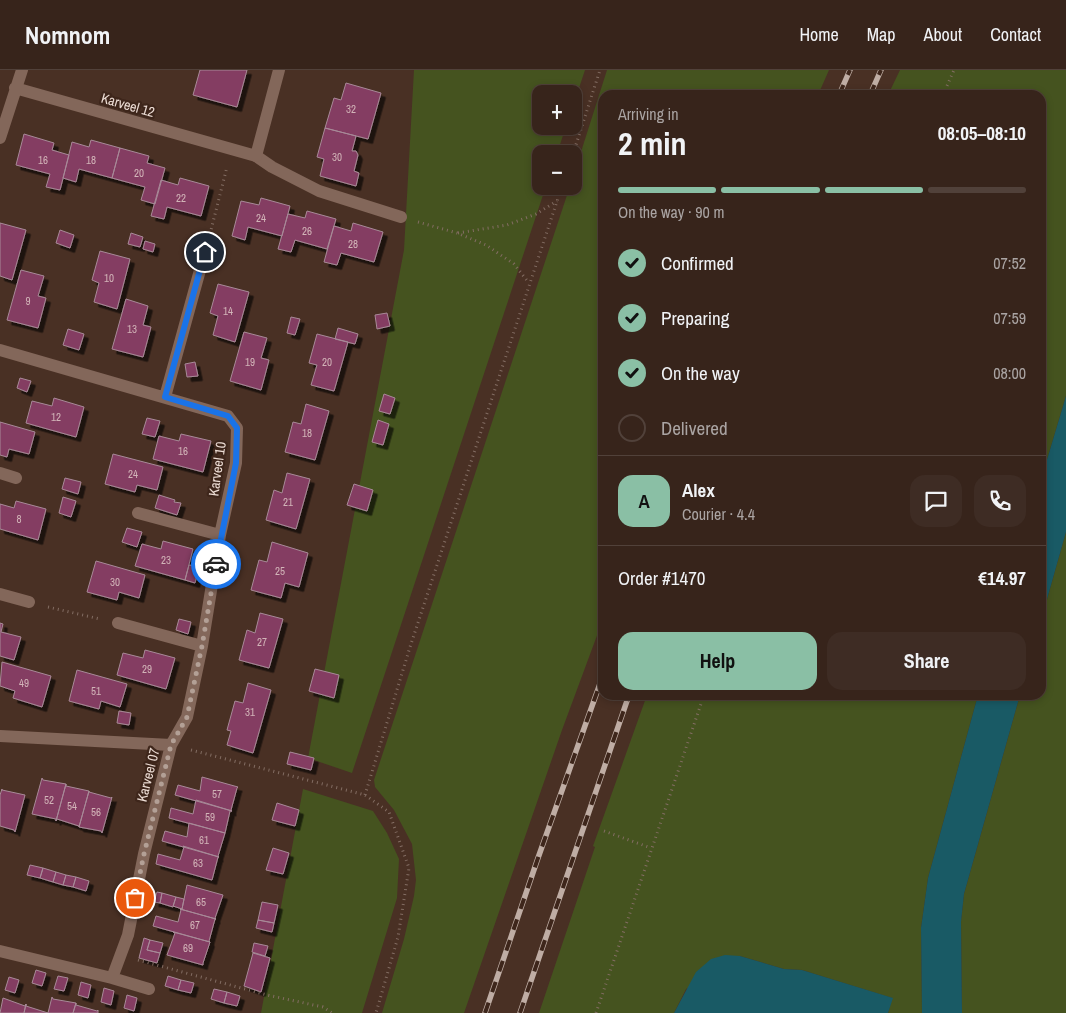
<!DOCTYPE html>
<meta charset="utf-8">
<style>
body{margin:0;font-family:"Archivo Narrow",sans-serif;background:#3e2c24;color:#f1f3f6;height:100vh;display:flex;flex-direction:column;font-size:19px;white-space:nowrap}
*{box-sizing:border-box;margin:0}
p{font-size:16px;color:#aaa4a3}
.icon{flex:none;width:28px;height:28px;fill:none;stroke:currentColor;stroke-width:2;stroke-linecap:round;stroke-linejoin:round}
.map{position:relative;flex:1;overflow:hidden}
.sheet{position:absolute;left:598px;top:20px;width:448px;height:610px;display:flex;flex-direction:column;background:#37241b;border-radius:15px;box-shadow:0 2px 8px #0003,0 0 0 1px #51413a}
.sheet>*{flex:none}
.tools{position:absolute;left:532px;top:15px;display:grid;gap:10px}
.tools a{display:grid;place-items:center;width:50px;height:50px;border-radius:10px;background:#37241b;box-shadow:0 2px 8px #0003,0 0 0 1px #51413a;font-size:25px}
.pin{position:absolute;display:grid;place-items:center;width:42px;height:42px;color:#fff;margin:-21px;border:2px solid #fff;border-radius:50%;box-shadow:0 1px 5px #0007}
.courier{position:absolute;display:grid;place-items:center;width:50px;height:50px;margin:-25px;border:4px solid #1a73e8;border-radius:50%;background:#fff;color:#222;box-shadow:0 1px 6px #0007}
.head em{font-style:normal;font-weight:700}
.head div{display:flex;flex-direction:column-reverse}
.head{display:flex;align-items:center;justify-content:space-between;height:85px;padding:0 20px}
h1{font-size:32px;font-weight:700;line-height:38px}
.bar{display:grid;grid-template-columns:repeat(4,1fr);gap:8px 5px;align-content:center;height:60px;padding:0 20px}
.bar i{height:6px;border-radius:4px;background:#51413a}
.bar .active{background:#8abfa5}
.bar p{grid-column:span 4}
.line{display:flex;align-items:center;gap:12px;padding:0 20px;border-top:1px solid #51413a}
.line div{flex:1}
.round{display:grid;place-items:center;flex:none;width:52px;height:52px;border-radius:15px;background:#3e2c24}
ol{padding:0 20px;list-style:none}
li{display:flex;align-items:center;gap:15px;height:55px}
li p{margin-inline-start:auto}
li .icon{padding:5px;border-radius:50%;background:#8abfa5;color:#111;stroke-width:4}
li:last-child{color:#aaa4a3}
li i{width:28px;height:28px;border:2px solid #51413a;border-radius:50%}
.button{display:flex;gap:10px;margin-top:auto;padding:10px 20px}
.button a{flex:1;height:58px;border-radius:15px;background:#8abfa5;color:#111;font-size:20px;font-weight:700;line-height:58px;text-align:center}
.button a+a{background:#3e2c24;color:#f1f3f6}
header{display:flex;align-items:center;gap:30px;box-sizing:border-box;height:70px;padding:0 25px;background:#37241b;border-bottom:1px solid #51413a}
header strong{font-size:24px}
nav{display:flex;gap:28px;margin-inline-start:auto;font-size:18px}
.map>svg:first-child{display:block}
.green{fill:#45531f}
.water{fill:#195a65}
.building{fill:#843c62;stroke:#a88a98;filter:url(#shadow)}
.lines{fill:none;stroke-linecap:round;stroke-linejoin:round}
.path{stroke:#836d63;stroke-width:3;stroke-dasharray:1 4;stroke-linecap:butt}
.pedestrian{stroke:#83675a;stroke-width:12}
.minor{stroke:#83675a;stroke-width:12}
.rail-casing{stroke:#bfada4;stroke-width:5.5}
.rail{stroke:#3e261b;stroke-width:4;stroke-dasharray:11;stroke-linecap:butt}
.done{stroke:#b3a096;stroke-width:5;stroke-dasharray:0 9}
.route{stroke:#1a73e8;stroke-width:6}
.labels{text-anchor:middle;stroke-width:4.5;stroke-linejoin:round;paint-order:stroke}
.number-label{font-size:11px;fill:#d2b4b8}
.street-label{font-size:14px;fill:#ecdcd4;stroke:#3e261b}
</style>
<header>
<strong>Nomnom</strong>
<nav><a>Home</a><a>Map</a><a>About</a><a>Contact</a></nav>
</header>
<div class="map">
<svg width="1066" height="943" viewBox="0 0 1066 943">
<defs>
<filter id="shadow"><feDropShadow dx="4.5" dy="4.5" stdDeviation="0" flood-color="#0009"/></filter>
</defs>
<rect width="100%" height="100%" fill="#493024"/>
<path class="green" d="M414,0h171l-11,33v-9h-33v32h25l-9,28h-16v32h5l-194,587 -44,-15 96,-508z
M607,0h222l-11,25h-216v527l-40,108 -98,283h-82l22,-74 10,-43 2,-16 -4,-36 -18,-34 -19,-23 -1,-7 196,-594h4v-12z
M900,0h166v326l-26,87v-388h-152z
M1066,462v481h-104l-1,-92 3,-27 56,-199h20v-71z
M647,625h331l-50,183 -7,50 1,85h-34l4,-15 -90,-28 -18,-1 -44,-13 -54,33 -12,24h-135l56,-166 -2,-1z
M303,719l70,22 14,22 12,26 -2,39 -35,115h-101z"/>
<path class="water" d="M1066,326v136l-26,92v-141z
M978,625h42l-56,199 -3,28 1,91h-40l-1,-85 7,-50z
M725,885l15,1 44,13 18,1 91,28 -5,15h-214l22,-41 15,-13z"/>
<path class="building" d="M200,0h47l-10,37 -44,-12z
M346,13l35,10 -13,46 -43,-11 9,-30 7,2z
M325,58l31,8 -4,15h4l2,4 -4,16 5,2 -3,13 -36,-10 4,-17 -7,-2z
M24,64l30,9 -2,7 17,5 -9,35 -14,-3 4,-13 -34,-9z
M91,70l29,8 -8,30 -33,-9 -3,13 -13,-4 9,-36 17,5z
M120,78l29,8 -2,7 18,5 -10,36 -14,-4 4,-13 -33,-9z
M180,108l29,8 -8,30 -34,-9 -3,12 -13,-3 10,-36 17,5z
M261,128l29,8 -8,30 -34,-9 -3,13 -13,-4 9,-35 18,4z
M307,141l29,8 -9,30 -32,-9 -4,12 -13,-3 10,-35 17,4z
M0,153l26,7 -14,50 -12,-4z
M353,153l30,9 -9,30 -33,-9 -4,12 -13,-3 10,-36 17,5z
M60,160l14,5 -4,13 -14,-5z
M131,163l12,4 -3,10 -12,-3z
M145,171l10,3 -2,8 -10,-3z
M100,181l30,8 -13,50 -23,-7 5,-19 -7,-3z
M21,200l23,6 -6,20 8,2 -8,30 -31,-8z
M218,214l31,8 -14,50 -22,-7 5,-19 -8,-3z
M126,229l22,7 -5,19 8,2 -8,30 -31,-8z
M387,243l3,13 -13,3 -2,-14z
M291,247l9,2 -5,16 -8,-2z
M338,258l20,6 -3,10 -20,-5z
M68,259l16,5 -5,16 -16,-5z
M244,262l23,6 -6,20 8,2 -8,30 -31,-9z
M317,264l31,8 -14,49 -23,-6 6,-20 -8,-2z
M195,292l3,14 -11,1 -2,-13z
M20,308l11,3 -4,11 -10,-4z
M384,324l11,4 -5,16 -11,-3z
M54,328l30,9 -8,30 -50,-14 6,-22 20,5z
M306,334l23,7 -14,49 -30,-8 8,-30 8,2z
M147,348l13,3 -5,16 -13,-3z
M378,350l11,4 -6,21 -11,-3z
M0,352l35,10 -6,22 -20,-5 -2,8 -7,-2z
M181,364l30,7 -8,31 -50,-13 6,-23 20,5z
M113,384l50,13 -6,23 -20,-5 -2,7 -30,-8z
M287,403l23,6 -14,50 -30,-9 8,-30 8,3z
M65,408l16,4 -3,12 -16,-5z
M354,414l19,6 -6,21 -20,-6z
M159,425l16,5 -1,2 7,1 -4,12 -22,-7z
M63,427l13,4 -5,16 -12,-4z
M16,431l30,8 -8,31 -38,-11v-25l14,4z
M127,458l15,4 -5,15 -15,-5z
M163,471l30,8 -8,31 -50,-14 7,-22 19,5z
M272,472l36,11 -9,34 -14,-4 -4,15 -30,-8 8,-30 8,2z
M96,491l49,14 -6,23 -20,-6 -2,8 -30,-8z
M189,495l10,2 -4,16 -10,-3z
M260,543l23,6 -14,49 -30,-8 8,-30 8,3z
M179,549l12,3 -3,12 -12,-4z
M0,553l3,1 -2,8 20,5 -7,23 -14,-4z
M145,580l30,8 -9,31 -49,-14 6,-22 20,5z
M2,592l49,14 -9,31 -29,-9 2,-7 -15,-5z
M315,599l24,6 -5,23 -25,-7z
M77,600l50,14 -7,23 -19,-6 -2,8 -30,-8z
M248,613l23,7 -18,63 -26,-8 4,-14 -4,-1 8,-29 8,2z
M119,641l12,2 -2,12 -12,-2z
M290,682l24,6 -3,12 -24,-6z
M202,707l36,10 -1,1 -6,22 1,1 -57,-16 3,-10 22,6z
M42,708l1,2 23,4 -10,37v-2l-24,-5z
M66,714v2l23,5 -10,36v-1l-22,-7 -1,2z
M2,719v1l23,5 -10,37 -1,-2 -14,-4v-31z
M89,721v1l22,6 1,-1 -10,36 -1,-2 -22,-4z
M196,730l36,11h-2l-5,22 -56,-15 2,-10 22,6z
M277,733l22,7 -4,16 -23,-6z
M189,753l36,10 -7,23 1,1 -57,-16 3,-10 22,6z
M183,776l36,11h-1l-6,23 -56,-16 2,-10 22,6 4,-13z
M273,778l16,5 -6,21 -17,-4z
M30,795l13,3 -3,10 -13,-3z
M43,798l13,4 -3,10 -13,-4z
M56,802l10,3 -3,10 -10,-3z
M66,805l10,2 -3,10 -10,-2z
M76,807l13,4 -3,10 -13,-4z
M187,815l36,10 -8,23 1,1 -36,-10h2z
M157,822l5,1 -2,10 -6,-1z
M162,823l14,4 -3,10 -13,-4z
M176,827l8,2 -2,10 -9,-3z
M262,832l16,3 -4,18 -16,-3z
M180,839l36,10h-1l-6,22 1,1 -57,-16 3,-10 22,6 3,-12z
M258,850l16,3 -2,9 -16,-4z
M173,862l37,10 -7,21v2l-36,-10 8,-22z
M144,868l6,2 -3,10 13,3 -3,10 -18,-5z
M150,870l13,3 -3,10 -13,-3z
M254,873l14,3 -3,10 -13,-4z
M253,883l17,5 -9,34 -17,-6z
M36,900l10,3 -4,13 -10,-3z
M58,906l10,2 -4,13 -10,-2z
M168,906l13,4 -3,10 -13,-4z
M9,907l10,3 -4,13 -10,-3z
M181,910l13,3 -3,10 -13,-3z
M81,912l10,3 -3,13 -10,-3z
M104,918l10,3 -3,14 -10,-3z
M214,919l13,3 -3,11 -13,-4z
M227,922l13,4 -3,10 -13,-3z
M127,925l10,3 -3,13 -10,-3z
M52,927l1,2 23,4 -3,10h-25z
M3,928l22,8 1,-2 -2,9h-24z
M76,933v2l21,6 1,-1v3h-25z
M26,934v2l22,7h-24z"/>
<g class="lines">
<path class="path" d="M943,25l11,-25
M573,84l27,-84
M418,152l39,11 29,12 28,19 15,19
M458,163l49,-8 29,-11 21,-13
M210,164l17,-67
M48,537l52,12
M191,680l174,45 24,17 20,56 -11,69 -22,76
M365,725l45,-148 152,-461
M604,761l47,17
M138,890l129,35 56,12 9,6
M596,943l108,-318"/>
<path class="pedestrian" d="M256,86l16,11 47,24 82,26"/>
<path class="minor" d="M15,18l241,68 23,-86
M0,68l22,-68
M0,280l228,66 9,12 -1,35 -16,72 -18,111 -15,71 -16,28
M165,327l40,-145
M0,403l16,5
M138,443l82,22
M0,524l29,8
M118,553l84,23
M0,666l171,9 -27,109 -16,81 -16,43
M0,881l112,27 37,11"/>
<g class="rail-casing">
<path id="rail" d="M839,25l11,-25
M870,25l11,-25
M485,943l53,-155 64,-180
M520,943l109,-318"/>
</g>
<use href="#rail" class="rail"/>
</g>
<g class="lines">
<path class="done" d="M135,828l9,-44 27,-109 16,-28 15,-71 14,-82"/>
<path class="route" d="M205,182l-40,145 63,19 9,12 -1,35 -20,101"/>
</g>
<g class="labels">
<g class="number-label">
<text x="351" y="43">32</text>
<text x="337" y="91">30</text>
<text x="43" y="94">16</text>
<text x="91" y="94">18</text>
<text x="139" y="107">20</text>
<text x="181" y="132">22</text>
<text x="261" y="152">24</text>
<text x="307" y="165">26</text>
<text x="353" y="178">28</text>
<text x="109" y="212">10</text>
<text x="28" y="235">9</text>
<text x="228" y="245">14</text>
<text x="132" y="263">13</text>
<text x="250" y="296">19</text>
<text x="327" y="296">20</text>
<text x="56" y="351">12</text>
<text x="307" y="367">18</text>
<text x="183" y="385">16</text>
<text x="133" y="408">24</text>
<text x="288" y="436">21</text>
<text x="19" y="453">8</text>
<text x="166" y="494">23</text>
<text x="280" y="505">25</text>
<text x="115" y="516">30</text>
<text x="262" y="576">27</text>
<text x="147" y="603">29</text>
<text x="24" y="617">49</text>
<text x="96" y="625">51</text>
<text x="250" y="646">31</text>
<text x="217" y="728">57</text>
<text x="49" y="734">52</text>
<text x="72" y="740">54</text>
<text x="96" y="746">56</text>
<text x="210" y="751">59</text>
<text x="204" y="774">61</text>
<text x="198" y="797">63</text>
<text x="201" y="836">65</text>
<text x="195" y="859">67</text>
<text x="188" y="882">69</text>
</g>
<g class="street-label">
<text transform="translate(128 35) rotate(16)" y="5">Karveel 12</text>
<text transform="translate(217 399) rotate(-82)" y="5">Karveel 10</text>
<text transform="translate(148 705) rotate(-76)" y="5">Karveel 07</text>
</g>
</g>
</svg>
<div class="tools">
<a>+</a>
<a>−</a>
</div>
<div class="pin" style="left:135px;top:828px;background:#ea580c"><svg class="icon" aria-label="bag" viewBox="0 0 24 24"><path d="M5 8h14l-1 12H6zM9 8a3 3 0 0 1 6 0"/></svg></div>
<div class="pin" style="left:205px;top:182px;background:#1f2937"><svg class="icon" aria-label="home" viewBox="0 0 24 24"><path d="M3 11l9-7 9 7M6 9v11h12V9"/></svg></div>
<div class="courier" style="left:216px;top:494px"><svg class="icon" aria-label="car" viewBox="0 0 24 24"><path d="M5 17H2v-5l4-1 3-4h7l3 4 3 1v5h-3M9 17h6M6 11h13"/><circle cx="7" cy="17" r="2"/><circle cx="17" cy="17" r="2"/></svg></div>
<section class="sheet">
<div class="head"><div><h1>2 min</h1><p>Arriving in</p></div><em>08:05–08:10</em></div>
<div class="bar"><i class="active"></i><i class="active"></i><i class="active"></i><i></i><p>On the way · 90 m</p></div>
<ol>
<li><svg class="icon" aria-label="check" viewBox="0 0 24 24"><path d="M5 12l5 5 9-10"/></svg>Confirmed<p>07:52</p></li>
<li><svg class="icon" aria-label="check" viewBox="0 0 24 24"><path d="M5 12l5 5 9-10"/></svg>Preparing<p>07:59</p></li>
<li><svg class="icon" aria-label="check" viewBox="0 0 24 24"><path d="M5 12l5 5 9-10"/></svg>On the way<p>08:00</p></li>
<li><i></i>Delivered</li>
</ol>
<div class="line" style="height:90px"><b class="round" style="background:#8abfa5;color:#111">A</b><div><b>Alex</b><p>Courier · 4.4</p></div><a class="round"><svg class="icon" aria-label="chat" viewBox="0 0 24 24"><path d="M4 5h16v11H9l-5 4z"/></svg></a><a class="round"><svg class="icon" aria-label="phone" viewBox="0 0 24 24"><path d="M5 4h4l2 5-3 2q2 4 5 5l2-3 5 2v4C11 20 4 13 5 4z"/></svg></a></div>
<div class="line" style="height:65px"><div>Order #1470</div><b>€14.97</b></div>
<div class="button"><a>Help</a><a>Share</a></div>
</section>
</div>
